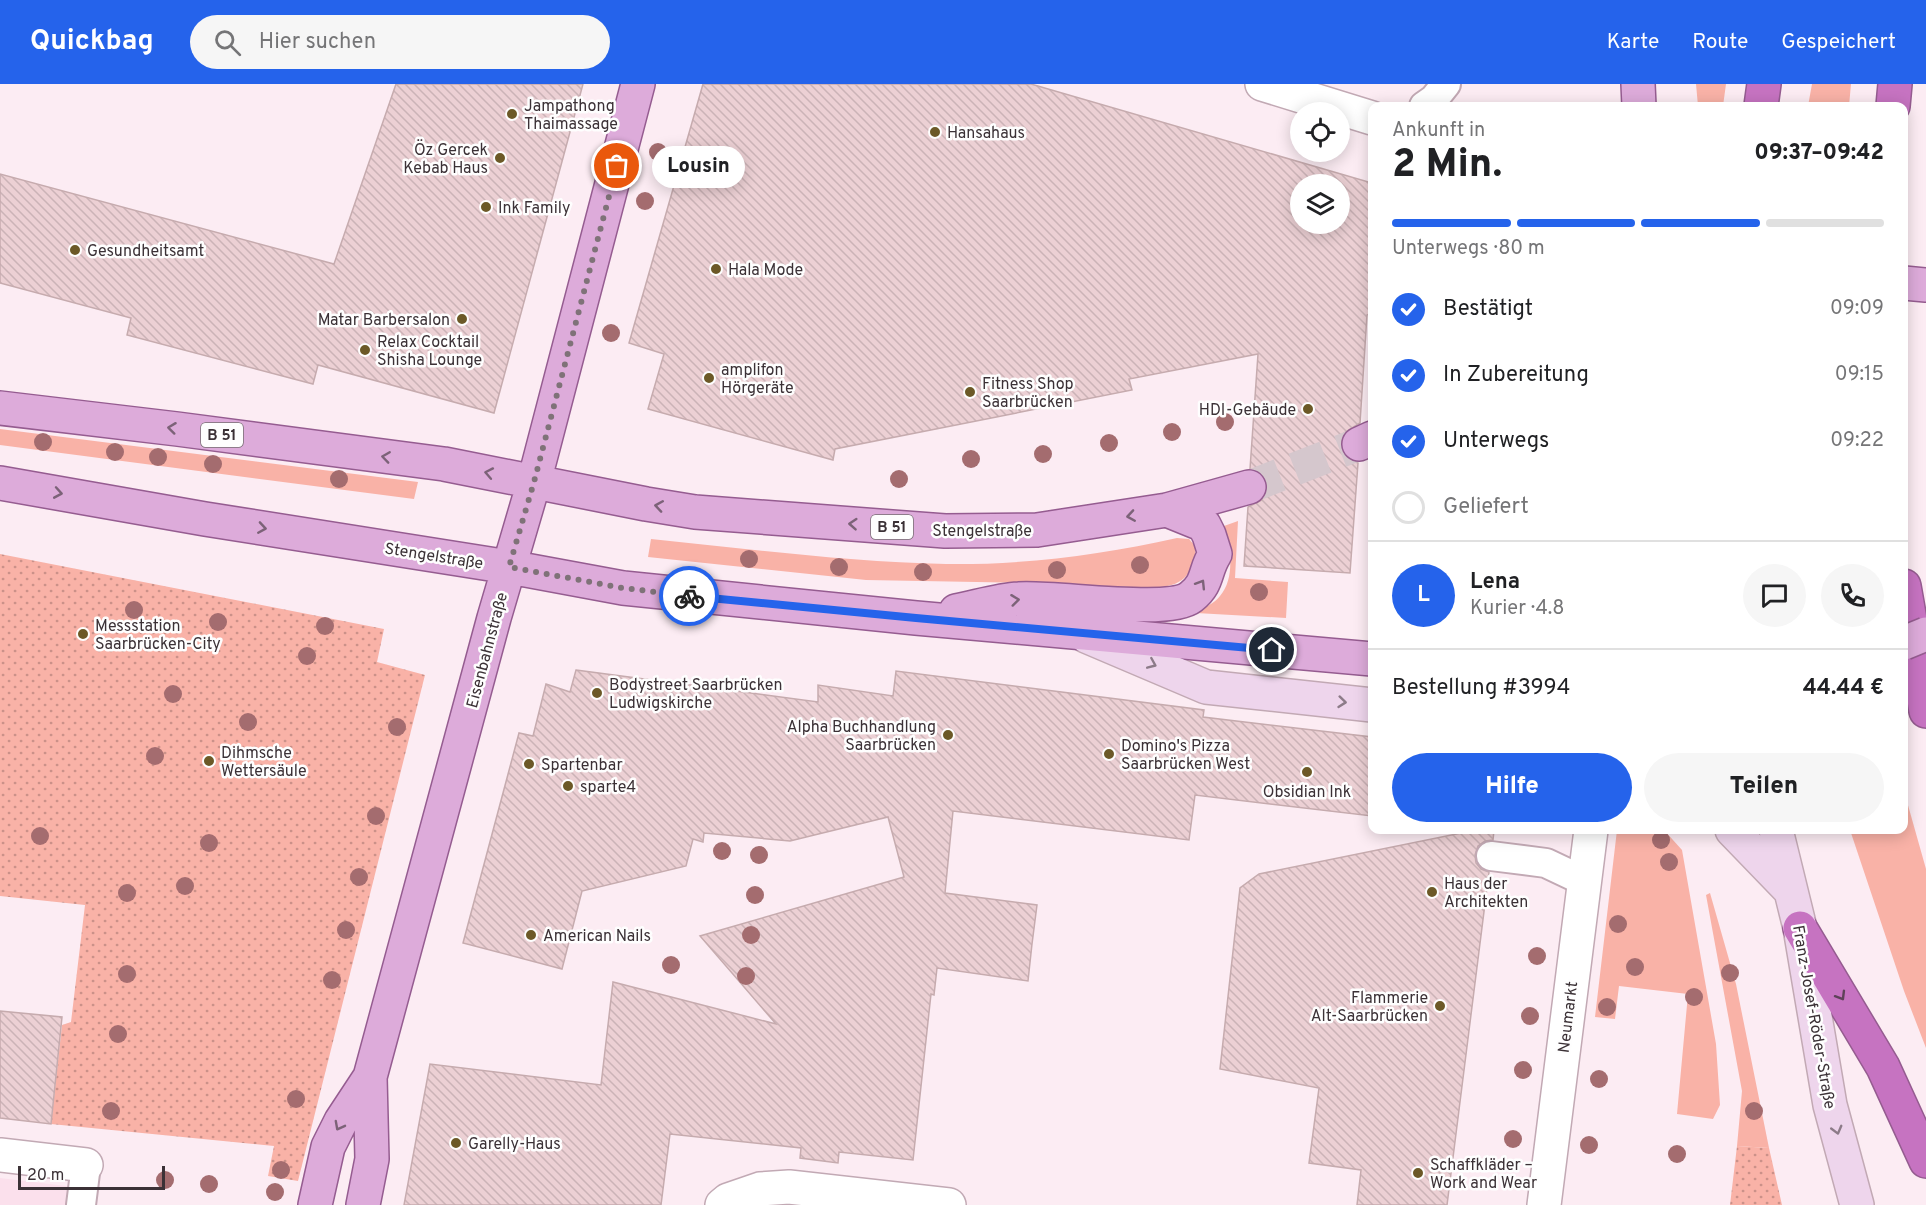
<!DOCTYPE html>
<html lang="de">
<meta charset="utf-8">
<style>
body{margin:0;font-family:Overpass,sans-serif;background:#f6f6f6;color:#202124;height:100vh;display:flex;flex-direction:column;font-size:22px;white-space:nowrap}
*{box-sizing:border-box;margin:0}
p{font-size:20px;color:#757577}
.icon{flex:none;width:33px;height:33px;fill:none;stroke:currentColor;stroke-width:2;stroke-linecap:round;stroke-linejoin:round}
.map{position:relative;flex:1;overflow:hidden}
.drawer{position:absolute;left:1368px;top:18px;width:540px;height:732px;display:flex;flex-direction:column;background:#fff;border-radius:12px;box-shadow:0 3px 15px #0003}
.drawer>*{flex:none}
.buttons{position:absolute;left:1290px;top:18px;display:grid;gap:12px}
.buttons a{display:grid;place-items:center;width:60px;height:60px;border-radius:50%;background:#fff;box-shadow:0 3px 15px #0003;font-size:30px}
.scale{position:absolute;left:18px;bottom:15px;width:147px;box-sizing:border-box;padding-left:6px;border:3px solid #3b3136;border-top:0;font-size:16px;line-height:21px;white-space:nowrap;color:#3b3136;-webkit-text-stroke:4px #fefefe;paint-order:stroke}
.pin{position:absolute;display:grid;place-items:center;width:51px;height:51px;color:#fff;margin:-26px;border:3px solid #fff;border-radius:50%;box-shadow:0 2px 6px #0007}
.courier{position:absolute;display:grid;place-items:center;width:60px;height:60px;margin:-30px;border:4px solid #2563eb;border-radius:50%;background:#fff;color:#222;box-shadow:0 2px 8px #0007}
.bubble{position:absolute;height:42px;border-radius:21px;background:#fff;box-shadow:0 3px 15px #0003;font-size:20px;font-weight:800;line-height:42px;text-align:center}
.head em{font-style:normal;font-weight:800}
.head div{display:flex;flex-direction:column-reverse}
.head{display:flex;align-items:center;justify-content:space-between;height:102px;padding:0 24px}
h1{font-size:39px;font-weight:800;line-height:45px}
.bar{display:grid;grid-template-columns:repeat(4,1fr);gap:9px 6px;align-content:center;height:72px;padding:0 24px}
.bar i{height:8px;border-radius:4px;background:#e0e0e0}
.bar .active{background:#2563eb}
.bar p{grid-column:span 4}
.line{display:flex;align-items:center;gap:15px;padding:0 24px;border-top:2px solid #e0e0e0}
.line div{flex:1}
.round{display:grid;place-items:center;flex:none;width:63px;height:63px;border-radius:32px;background:#f6f6f6}
ol{padding:0 24px;list-style:none}
li{display:flex;align-items:center;gap:18px;height:66px}
li p{margin-inline-start:auto}
li .icon{padding:6px;border-radius:50%;background:#2563eb;color:#fff;stroke-width:4}
li:last-child{color:#757577}
li i{width:33px;height:33px;border:3px solid #e0e0e0;border-radius:50%}
.action{display:flex;gap:12px;margin-top:auto;padding:12px 24px}
.action a{flex:1;height:69px;border-radius:36px;background:#2563eb;color:#fff;font-size:24px;font-weight:800;line-height:69px;text-align:center}
.action a+a{background:#f6f6f6;color:#202124}
header{display:flex;align-items:center;gap:36px;box-sizing:border-box;height:84px;padding:0 30px;background:#2563eb;color:#fff}
header strong{font-size:28px}
nav{display:flex;gap:33px;margin-inline-start:auto;font-size:21px}
.search{width:420px;height:54px;background:#f6f6f6;display:flex;align-items:center;gap:15px;box-sizing:border-box;padding:0 21px;border-radius:33px;color:#757577;font-size:22px}
.map>svg:first-child{display:block}
.built{fill:#fbe0ec}
.green{fill:#f9b2a7}
.park{fill:url(#park-dots)}
.building{fill:url(#building-back-hatch);stroke:#c6abae;stroke-width:1.5;fill-rule:evenodd}
.lines{fill:none;stroke-linecap:round;stroke-linejoin:round}
.primary-tunnel{stroke:#d5c7cd;stroke-width:33;stroke-dasharray:33 16;stroke-linecap:butt}
.lane-casing{stroke:#c2a9b4;stroke-width:32}
.street-casing{stroke:#c2a9b4;stroke-width:36}
.secondary-casing{stroke:#c2a9b4;stroke-width:36}
.primary-casing{stroke:#955c90;stroke-width:36}
.highway-casing{stroke:#955c90;stroke-width:36}
.lane{stroke:#fff;stroke-width:28}
.street{stroke:#fff;stroke-width:33}
.secondary{stroke:#eed5ec;stroke-width:33}
.primary{stroke:#ddabda;stroke-width:33}
.highway{stroke:#c673c1;stroke-width:33}
.primary-bridge-casing{stroke:#955c90;stroke-width:36;stroke-linecap:butt}
.primary-bridge{stroke:#ddabda;stroke-width:33}
.tree{fill:#a46c6f}
.oneway{stroke:#7c6278}
.oneway2{stroke:#8c7b88}
.oneway3{stroke:#5e4259}
.done{stroke:#7f7278;stroke-width:6;stroke-dasharray:0 10.8}
.route{stroke:#2563eb;stroke-width:8}
.poi-dot{fill:#6c5927;stroke:#fefefe;stroke-width:2}
.labels{text-anchor:middle;stroke-width:5;stroke-linejoin:round;paint-order:stroke}
.shield{fill:#fefefe;stroke:#766e72;stroke-width:1.5}
.shield-label{font-size:15px;font-weight:bold;fill:#3b3136}
.poi-label{font-size:16px;fill:#3b3136;stroke:#fefefe;text-anchor:start}
.street-label{font-size:16px;fill:#3b3136;stroke:#fefefe}
</style>
<header>
<strong>Quickbag</strong>
<div class="search"><svg class="icon" aria-label="search" viewBox="0 0 24 24"><circle cx="10" cy="10" r="6"/><path d="M15 15l6 6"/></svg>Hier suchen</div>
<nav><a>Karte</a><a>Route</a><a>Gespeichert</a></nav>
</header>
<div class="map">
<svg width="1926" height="1121" viewBox="0 0 1926 1121">
<defs>
<pattern id="park-dots" width="8" height="8" patternUnits="userSpaceOnUse" patternTransform="scale(1.5)"><rect width="8" height="8" fill="#f9b2a7"/><path d="M2 2h.1M6 6h.1" fill="none" stroke="#cb9189" stroke-width="1.8" stroke-linecap="round"/></pattern>
<pattern id="building-back-hatch" width="6" height="6" patternUnits="userSpaceOnUse" patternTransform="scale(1.5)"><rect width="6" height="6" fill="#ecd0d4"/><path d="M-1 5l2 2M0 0l6 6M5-1l2 2" fill="none" stroke="#cbb3b7"/></pattern>
</defs>
<rect width="100%" height="100%" fill="#fcecf3"/>
<path class="built" d="M0,1094l83,10 -2,17h-81z"/>
<path class="green" d="M1696,0h30l-3,22h-25z
M1812,0h39l-2,22h-41z
M0,345l418,53 -4,17 -414,-54z
M1238,437l-3,57 53,4 -2,36 -90,-5c7,-5 19,-10 24,-17 16,-19 10,-49 4,-70z
M1177,454l12,1 7,8c-3,30 -14,39 -43,41l-116,-5 -171,-3 -218,-23 3,-18c98,10 197,23 295,25 77,1 156,-9 231,-26z
M1904,707l22,78v179l-22,-57 -54,-161h54z
M1617,746h47l18,20 34,194 4,61 -7,14 -36,-5 11,-120 -69,-8 -4,33 -20,-2z
M1710,809l26,91 33,164 -32,-2 5,-55 -36,-196z"/>
<path class="park" d="M0,470l384,75 -7,33 48,13 -127,506 -30,-5 6,-30 -223,-22 11,-99 9,-3 14,-117 -85,-9z
M1737,1062l32,2 13,57h-52z"/>
<path class="building" d="M396,0h187l-89,329 -176,-48 -5,19 -186,-49 4,-17 -131,-35v-109l334,90z
M703,0h328l341,99v130l-5,2 -7,108 -16,10 -4,10 2,8 6,8 10,4 -8,110 -106,-7 4,-59 14,-7 5,-9v-10l-5,-7 -12,-5 8,-115 -129,25 3,11 -297,59 -2,11 -185,-51 16,-55 -35,-11zM1300,100h40v40h-40z
M576,586l242,32v-17l75,11 3,-25 308,39 -1,7 169,20v79l-177,-21 -6,45 -236,-29 -8,82 92,12 -5,39 -4,37 -91,-13 -3,27 -3,-1 -18,166 -74,-8 -1,11 -38,-5 1,-10 -131,-14 -9,71h-257l26,-141 171,21 12,-103 163,42 -76,-88 204,-59 -16,-60 -98,24 -86,-8 -1,9 -10,-3 -7,27 -104,25 -20,78 -99,-26 56,-210 14,3 13,-52 24,8z
M1476,746h18l-1,10 -8,1 -7,5 -3,9 1,8 5,6 8,3 -42,333h-90l4,-35 -52,-7 10,-75 -99,-19 20,-181 19,-14z
M0,927l62,6 -11,107 -51,-6z"/>
<g class="lines">
<path class="primary-tunnel" d="M1249,403l110,-43"/>
<g class="lane-casing">
<path id="lane" d="M1424,22l10,-7 12,-15
M1491,772l55,7 38,18
M81,1121l5,-40"/>
</g>
<g class="street-casing">
<path id="street" d="M1262,0l110,34
M0,1071l86,10
M722,1121l6,-5 32,-11 29,-2 160,18
M1544,1121l47,-375"/>
</g>
<g class="secondary-casing">
<path id="secondary" d="M1086,552l120,51 166,18
M1732,746l57,59
M1776,746l24,98 30,177 27,100"/>
</g>
<g class="primary-casing">
<path id="primary" d="M1638,0l1,22
M1904,199l22,2
M0,324l177,21 267,35 202,40 49,8 250,19 92,-1 130,-20 82,-23
M1359,360l13,-6
M0,399l205,36 304,48 114,21 293,30 456,41
M956,527c21,-4 42,-11 63,-12 35,-3 149,16 172,-2 18,-14 13,-26 24,-43l-6,-19 -5,-10 -37,-15
M315,1121l13,-58 13,-26 29,-44
M363,1121l9,-46 -2,-82 124,-459 40,-136 104,-398"/>
</g>
<g class="highway-casing">
<path id="highway" d="M1761,22l3,-22
M1893,22l2,-22
M1904,502l22,125
M1800,844l83,139 43,94"/>
</g>
<use href="#lane" class="lane"/>
<use href="#street" class="street"/>
<use href="#secondary" class="secondary"/>
<use href="#primary" class="primary"/>
<use href="#highway" class="highway"/>
<g class="primary-bridge-casing">
<path id="primary-bridge" d="M1904,559l22,-9"/>
</g>
<use href="#primary-bridge" class="primary-bridge"/>
</g>
<g class="tree">
<circle cx="658" cy="68" r="9"/>
<circle cx="645" cy="117" r="9"/>
<circle cx="611" cy="249" r="9"/>
<circle cx="1225" cy="338" r="9"/>
<circle cx="1172" cy="348" r="9"/>
<circle cx="43" cy="358" r="9"/>
<circle cx="1109" cy="359" r="9"/>
<circle cx="115" cy="368" r="9"/>
<circle cx="1043" cy="370" r="9"/>
<circle cx="158" cy="373" r="9"/>
<circle cx="971" cy="375" r="9"/>
<circle cx="213" cy="380" r="9"/>
<circle cx="339" cy="395" r="9"/>
<circle cx="899" cy="395" r="9"/>
<circle cx="749" cy="475" r="9"/>
<circle cx="1140" cy="481" r="9"/>
<circle cx="839" cy="483" r="9"/>
<circle cx="1057" cy="486" r="9"/>
<circle cx="923" cy="488" r="9"/>
<circle cx="1259" cy="508" r="9"/>
<circle cx="134" cy="526" r="9"/>
<circle cx="218" cy="538" r="9"/>
<circle cx="325" cy="542" r="9"/>
<circle cx="307" cy="572" r="9"/>
<circle cx="173" cy="610" r="9"/>
<circle cx="248" cy="638" r="9"/>
<circle cx="397" cy="643" r="9"/>
<circle cx="155" cy="672" r="9"/>
<circle cx="376" cy="732" r="9"/>
<circle cx="40" cy="752" r="9"/>
<circle cx="1661" cy="756" r="9"/>
<circle cx="209" cy="759" r="9"/>
<circle cx="722" cy="767" r="9"/>
<circle cx="759" cy="771" r="9"/>
<circle cx="1669" cy="778" r="9"/>
<circle cx="359" cy="793" r="9"/>
<circle cx="185" cy="802" r="9"/>
<circle cx="127" cy="809" r="9"/>
<circle cx="755" cy="811" r="9"/>
<circle cx="1618" cy="840" r="9"/>
<circle cx="346" cy="846" r="9"/>
<circle cx="751" cy="851" r="9"/>
<circle cx="1537" cy="872" r="9"/>
<circle cx="671" cy="881" r="9"/>
<circle cx="1635" cy="883" r="9"/>
<circle cx="1730" cy="889" r="9"/>
<circle cx="127" cy="890" r="9"/>
<circle cx="746" cy="892" r="9"/>
<circle cx="332" cy="896" r="9"/>
<circle cx="1694" cy="913" r="9"/>
<circle cx="1607" cy="923" r="9"/>
<circle cx="1530" cy="932" r="9"/>
<circle cx="118" cy="950" r="9"/>
<circle cx="1523" cy="986" r="9"/>
<circle cx="1599" cy="995" r="9"/>
<circle cx="296" cy="1015" r="9"/>
<circle cx="111" cy="1027" r="9"/>
<circle cx="1754" cy="1027" r="9"/>
<circle cx="1513" cy="1055" r="9"/>
<circle cx="1589" cy="1061" r="9"/>
<circle cx="1677" cy="1070" r="9"/>
<circle cx="281" cy="1086" r="9"/>
<circle cx="165" cy="1096" r="9"/>
<circle cx="209" cy="1100" r="9"/>
<circle cx="275" cy="1108" r="9"/>
</g>
<defs><path id="oneway-chevron" d="M-2-3.5L2.5 0L-2 3.5" fill="none" stroke-width="1.6" stroke-linecap="round" stroke-linejoin="round" transform="scale(1.5)"/></defs>
<g class="oneway">
<use href="#oneway-chevron" transform="translate(172 344) rotate(-173)"/>
<use href="#oneway-chevron" transform="translate(386 373) rotate(-172)"/>
<use href="#oneway-chevron" transform="translate(489 389) rotate(-169)"/>
<use href="#oneway-chevron" transform="translate(58 409) rotate(10)"/>
<use href="#oneway-chevron" transform="translate(659 422) rotate(-171)"/>
<use href="#oneway-chevron" transform="translate(1131 432) rotate(171)"/>
<use href="#oneway-chevron" transform="translate(853 440) rotate(-176)"/>
<use href="#oneway-chevron" transform="translate(262 444) rotate(9)"/>
<use href="#oneway-chevron" transform="translate(1201 500) rotate(-58)"/>
<use href="#oneway-chevron" transform="translate(1015 516) rotate(-7)"/>
<use href="#oneway-chevron" transform="translate(339 1042) rotate(118)"/>
</g>
<g class="oneway2">
<use href="#oneway-chevron" transform="translate(1152 580) rotate(23)"/>
<use href="#oneway-chevron" transform="translate(1342 618) rotate(6)"/>
<use href="#oneway-chevron" transform="translate(1837 1046) rotate(75)"/>
</g>
<use class="oneway3" href="#oneway-chevron" transform="translate(1841 912) rotate(59)"/>
<g class="lines">
<path class="done" d="M617,82l-83,316 -25,85 114,21 66,8"/>
<path class="route" d="M689,512l227,22 356,32"/>
</g>
<g class="poi-dot">
<circle cx="512" cy="30" r="6"/>
<circle cx="935" cy="48" r="6"/>
<circle cx="500" cy="74" r="6"/>
<circle cx="486" cy="123" r="6"/>
<circle cx="75" cy="166" r="6"/>
<circle cx="716" cy="185" r="6"/>
<circle cx="462" cy="235" r="6"/>
<circle cx="365" cy="266" r="6"/>
<circle cx="709" cy="294" r="6"/>
<circle cx="970" cy="308" r="6"/>
<circle cx="1308" cy="325" r="6"/>
<circle cx="83" cy="550" r="6"/>
<circle cx="597" cy="609" r="6"/>
<circle cx="948" cy="651" r="6"/>
<circle cx="1109" cy="670" r="6"/>
<circle cx="209" cy="677" r="6"/>
<circle cx="529" cy="680" r="6"/>
<circle cx="1307" cy="688" r="6"/>
<circle cx="568" cy="702" r="6"/>
<circle cx="1432" cy="808" r="6"/>
<circle cx="531" cy="851" r="6"/>
<circle cx="1440" cy="922" r="6"/>
<circle cx="456" cy="1059" r="6"/>
<circle cx="1418" cy="1089" r="6"/>
</g>
<g class="labels">
<g class="shield">
<rect x="201" y="339" width="42" height="24" rx="4.5"/>
<rect x="871" y="431" width="42" height="24" rx="4.5"/>
</g>
<g class="shield-label">
<text x="222" y="356">B 51</text>
<text x="892" y="448">B 51</text>
</g>
<g class="poi-label">
<text x="524" y="27">Jampathong<tspan x="524" dy="18">Thaimassage</tspan></text>
<text x="947" y="54">Hansahaus</text>
<text x="488" y="71" text-anchor="end">Öz Gercek<tspan x="488" dy="18">Kebab Haus</tspan></text>
<text x="498" y="129">Ink Family</text>
<text x="87" y="172">Gesundheitsamt</text>
<text x="728" y="191">Hala Mode</text>
<text x="450" y="241" text-anchor="end">Matar Barbersalon</text>
<text x="377" y="263">Relax Cocktail<tspan x="377" dy="18">Shisha Lounge</tspan></text>
<text x="721" y="291">amplifon<tspan x="721" dy="18">Hörgeräte</tspan></text>
<text x="982" y="305">Fitness Shop<tspan x="982" dy="18">Saarbrücken</tspan></text>
<text x="1296" y="331" text-anchor="end">HDI-Gebäude</text>
<text x="95" y="547">Messstation<tspan x="95" dy="18">Saarbrücken-City</tspan></text>
<text x="609" y="606">Bodystreet Saarbrücken<tspan x="609" dy="18">Ludwigskirche</tspan></text>
<text x="936" y="648" text-anchor="end">Alpha Buchhandlung<tspan x="936" dy="18">Saarbrücken</tspan></text>
<text x="1121" y="667">Domino's Pizza<tspan x="1121" dy="18">Saarbrücken West</tspan></text>
<text x="221" y="674">Dihmsche<tspan x="221" dy="18">Wettersäule</tspan></text>
<text x="541" y="686">Spartenbar</text>
<text x="580" y="708">sparte4</text>
<text x="1307" y="713" text-anchor="middle">Obsidian Ink</text>
<text x="1444" y="805">Haus der<tspan x="1444" dy="18">Architekten</tspan></text>
<text x="543" y="857">American Nails</text>
<text x="1428" y="919" text-anchor="end">Flammerie<tspan x="1428" dy="18">Alt-Saarbrücken</tspan></text>
<text x="468" y="1065">Garelly-Haus</text>
<text x="1430" y="1086">Schaffkläder –<tspan x="1430" dy="18">Work and Wear</tspan></text>
</g>
<g class="street-label">
<text x="982" y="452">Stengelstraße</text>
<text transform="translate(434 471) rotate(9)" y="6">Stengelstraße</text>
<text transform="translate(486 566) rotate(-75)" y="6">Eisenbahnstraße</text>
<text transform="translate(1567 933) rotate(-83)" y="6">Neumarkt</text>
<text transform="translate(1815 933) rotate(80)" y="6">Franz-Josef-Röder-Straße</text>
</g>
</g>
</svg>
<div class="buttons">
<a><svg class="icon" aria-label="locate" viewBox="0 0 24 24"><circle cx="12" cy="12" r="6"/><path d="M12 2v4M12 18v4M2 12h4M18 12h4"/></svg></a>
<a><svg class="icon" aria-label="layers" viewBox="0 0 24 24"><path d="M12 4l9 5-9 5-9-5zM3 14l9 5 9-5"/></svg></a>
</div>
<div class="scale">20 m</div>
<div class="pin" style="left:617px;top:82px;background:#ea580c"><svg class="icon" aria-label="bag" viewBox="0 0 24 24"><path d="M5 8h14l-1 12H6zM9 8a3 3 0 0 1 6 0"/></svg></div>
<div class="pin" style="left:1272px;top:566px;background:#1f2937"><svg class="icon" aria-label="home" viewBox="0 0 24 24"><path d="M3 11l9-7 9 7M6 9v11h12V9"/></svg></div>
<div class="courier" style="left:689px;top:512px"><svg class="icon" aria-label="bike" viewBox="0 0 24 24"><circle cx="6" cy="16" r="4"/><circle cx="18" cy="16" r="4"/><path d="M6 16l4-8h5l3 8M10 8l3 8H6M13 5h3"/></svg></div>
<div class="bubble" style="left:652px;top:62px;width:93px">Lousin</div>
<section class="drawer">
<div class="head"><div><h1>2 Min.</h1><p>Ankunft in</p></div><em>09:37–09:42</em></div>
<div class="bar"><i class="active"></i><i class="active"></i><i class="active"></i><i></i><p>Unterwegs · 80 m</p></div>
<ol>
<li><svg class="icon" aria-label="check" viewBox="0 0 24 24"><path d="M5 12l5 5 9-10"/></svg>Bestätigt<p>09:09</p></li>
<li><svg class="icon" aria-label="check" viewBox="0 0 24 24"><path d="M5 12l5 5 9-10"/></svg>In Zubereitung<p>09:15</p></li>
<li><svg class="icon" aria-label="check" viewBox="0 0 24 24"><path d="M5 12l5 5 9-10"/></svg>Unterwegs<p>09:22</p></li>
<li><i></i>Geliefert</li>
</ol>
<div class="line" style="height:108px"><b class="round" style="background:#2563eb;color:#fff">L</b><div><b>Lena</b><p>Kurier · 4.8</p></div><a class="round"><svg class="icon" aria-label="chat" viewBox="0 0 24 24"><path d="M4 5h16v11H9l-5 4z"/></svg></a><a class="round"><svg class="icon" aria-label="phone" viewBox="0 0 24 24"><path d="M5 4h4l2 5-3 2q2 4 5 5l2-3 5 2v4C11 20 4 13 5 4z"/></svg></a></div>
<div class="line" style="height:78px"><div>Bestellung #3994</div><b>44.44 €</b></div>
<div class="action"><a>Hilfe</a><a>Teilen</a></div>
</section>
</div>
